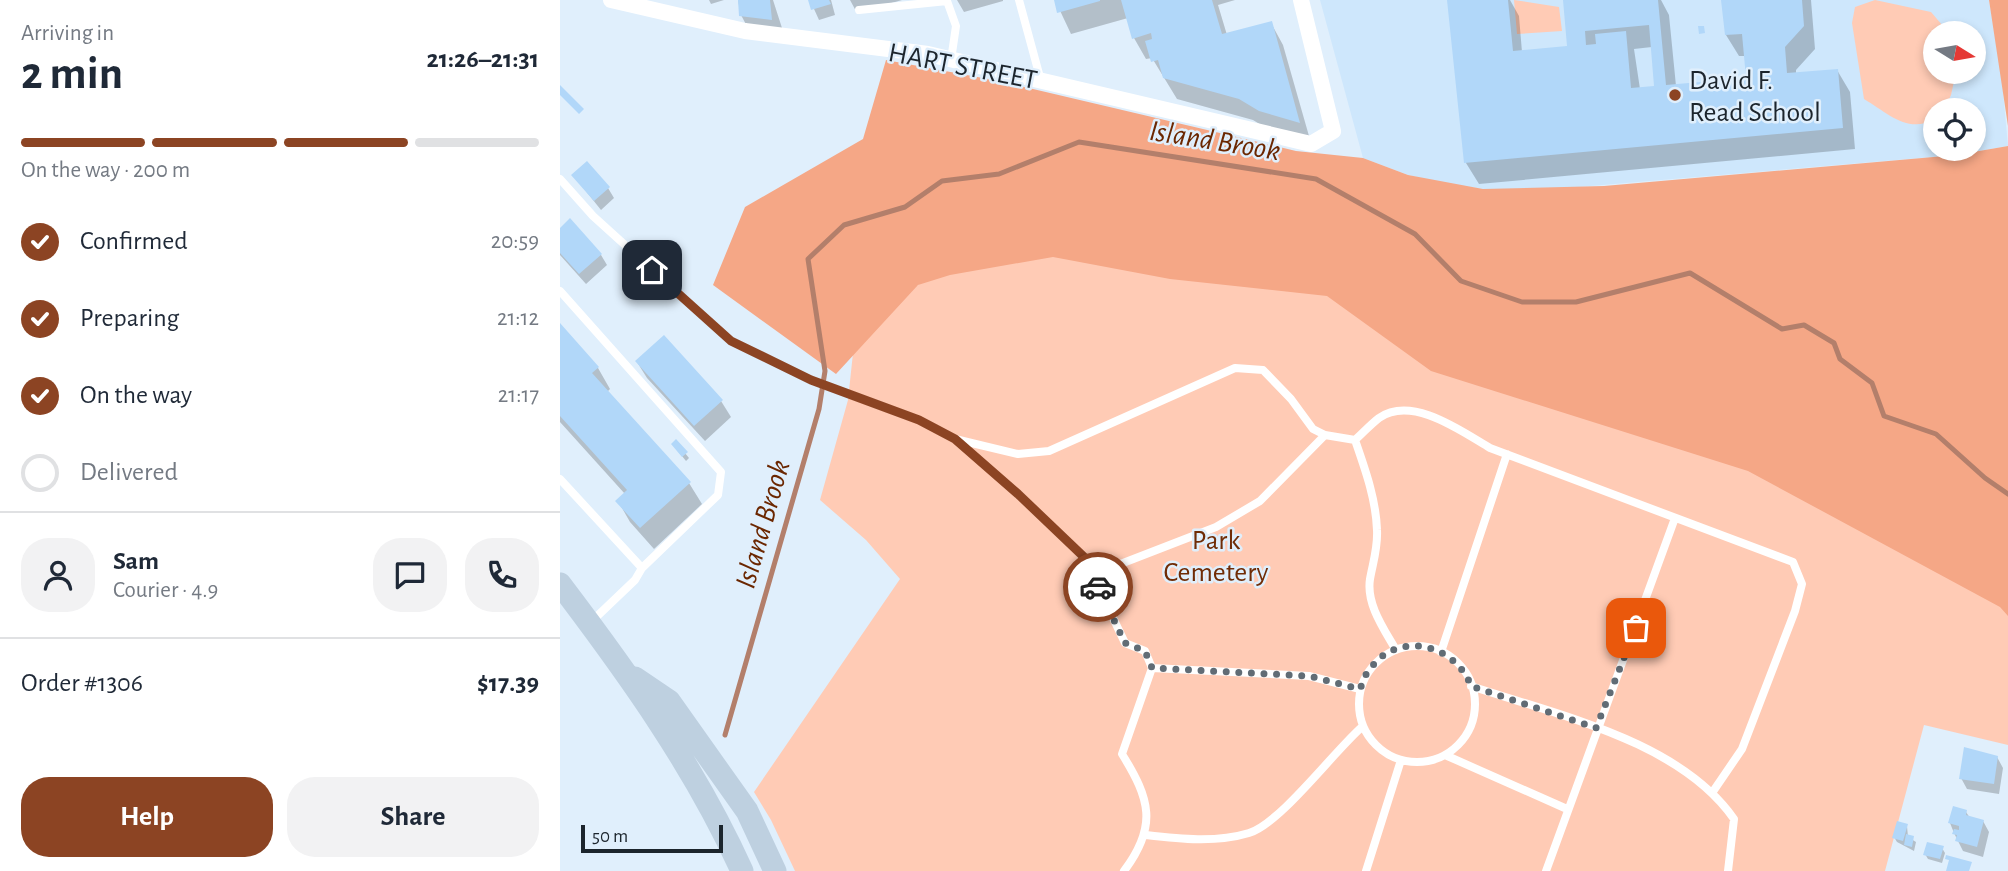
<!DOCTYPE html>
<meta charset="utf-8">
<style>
body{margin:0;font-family:"Alegreya Sans",sans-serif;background:#f2f2f3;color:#1f2937;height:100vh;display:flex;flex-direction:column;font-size:26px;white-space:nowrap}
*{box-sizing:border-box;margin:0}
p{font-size:23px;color:#747a83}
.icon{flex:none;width:38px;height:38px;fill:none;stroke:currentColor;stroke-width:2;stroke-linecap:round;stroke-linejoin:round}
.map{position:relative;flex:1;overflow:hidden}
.drawer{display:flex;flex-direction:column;background:#fff;width:560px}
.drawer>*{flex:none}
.needle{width:46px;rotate:101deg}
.tools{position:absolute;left:1363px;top:21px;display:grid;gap:14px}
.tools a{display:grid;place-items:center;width:63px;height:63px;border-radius:50%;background:#fff;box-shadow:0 4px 10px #0003;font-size:35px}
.scale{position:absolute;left:21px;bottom:18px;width:142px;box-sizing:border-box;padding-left:7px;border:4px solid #1c252d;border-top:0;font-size:19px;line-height:24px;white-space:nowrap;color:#1c252d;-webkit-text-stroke:5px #e0effc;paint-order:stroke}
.pin{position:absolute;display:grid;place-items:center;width:60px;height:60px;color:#fff;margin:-30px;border-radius:14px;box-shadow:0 4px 10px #0006}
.courier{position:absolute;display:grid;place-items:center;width:70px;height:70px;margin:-35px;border:5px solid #8c4423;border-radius:50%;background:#fff;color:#222;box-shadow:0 2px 9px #0007}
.summary em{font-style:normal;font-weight:600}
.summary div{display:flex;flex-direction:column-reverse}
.summary{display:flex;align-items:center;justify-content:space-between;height:119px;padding:0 21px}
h1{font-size:46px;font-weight:600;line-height:52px}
.bar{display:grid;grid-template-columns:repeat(4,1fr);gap:10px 7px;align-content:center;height:84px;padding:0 21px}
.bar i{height:9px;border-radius:5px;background:#e0e1e3}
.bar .active{background:#8c4423}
.bar p{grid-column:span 4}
.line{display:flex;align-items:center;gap:18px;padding:0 21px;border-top:2px solid #e0e1e3}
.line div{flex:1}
.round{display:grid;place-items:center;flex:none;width:74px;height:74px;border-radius:28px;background:#f2f2f3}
ol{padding:0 21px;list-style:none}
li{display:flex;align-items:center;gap:21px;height:77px}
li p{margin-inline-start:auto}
li .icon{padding:7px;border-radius:50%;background:#8c4423;color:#fff;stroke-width:4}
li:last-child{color:#747a83}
li i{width:38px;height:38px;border:4px solid #e0e1e3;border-radius:50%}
.primary-button{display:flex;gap:14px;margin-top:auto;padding:14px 21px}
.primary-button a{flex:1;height:80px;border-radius:28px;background:#8c4423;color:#fff;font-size:28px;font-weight:600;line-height:80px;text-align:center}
.primary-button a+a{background:#f2f2f3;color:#1f2937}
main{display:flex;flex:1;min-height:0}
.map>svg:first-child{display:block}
.built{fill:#cee7fc;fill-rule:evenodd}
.green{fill:#ffcbb5}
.forest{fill:#f5a786}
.shadow{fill:#0003;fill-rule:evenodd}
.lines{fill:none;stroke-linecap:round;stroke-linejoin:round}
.stream{stroke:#b37f6b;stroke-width:5}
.building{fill:#b1d7f9;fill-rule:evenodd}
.service{stroke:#fff;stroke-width:8}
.minor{stroke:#fff;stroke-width:16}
.secondary{stroke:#bed0e0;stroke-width:23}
.done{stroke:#616c75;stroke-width:7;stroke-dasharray:0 12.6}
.route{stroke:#8c4423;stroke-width:9}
.poi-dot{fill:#8c4423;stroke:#e0effc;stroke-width:2.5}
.labels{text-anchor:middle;stroke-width:5;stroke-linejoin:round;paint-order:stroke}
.street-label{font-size:28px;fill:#1c252d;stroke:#e0effc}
.poi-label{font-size:28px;fill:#1c252d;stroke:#e0effc;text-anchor:start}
.park-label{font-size:28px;fill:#702c06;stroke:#e0effc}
.water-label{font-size:30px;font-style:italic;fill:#6b2701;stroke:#e0effc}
</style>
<main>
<section class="drawer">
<div class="summary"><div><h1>2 min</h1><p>Arriving in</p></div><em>21:26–21:31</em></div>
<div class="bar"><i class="active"></i><i class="active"></i><i class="active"></i><i></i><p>On the way · 200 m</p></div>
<ol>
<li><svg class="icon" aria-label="check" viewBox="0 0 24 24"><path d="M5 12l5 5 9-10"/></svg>Confirmed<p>20:59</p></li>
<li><svg class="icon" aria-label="check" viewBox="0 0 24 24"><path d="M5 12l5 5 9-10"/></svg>Preparing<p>21:12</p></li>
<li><svg class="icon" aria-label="check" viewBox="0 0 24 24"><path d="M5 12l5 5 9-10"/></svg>On the way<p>21:17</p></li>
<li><i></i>Delivered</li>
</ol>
<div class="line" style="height:126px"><a class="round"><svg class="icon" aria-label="person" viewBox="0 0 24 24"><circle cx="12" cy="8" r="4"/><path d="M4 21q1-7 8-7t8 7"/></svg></a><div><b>Sam</b><p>Courier · 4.9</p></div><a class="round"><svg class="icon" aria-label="chat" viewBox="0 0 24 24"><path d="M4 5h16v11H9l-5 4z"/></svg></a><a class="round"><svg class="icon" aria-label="phone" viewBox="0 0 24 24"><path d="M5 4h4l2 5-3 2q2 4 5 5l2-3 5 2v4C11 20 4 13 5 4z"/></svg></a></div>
<div class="line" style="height:91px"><div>Order #1306</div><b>$17.39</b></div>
<div class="primary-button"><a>Help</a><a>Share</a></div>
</section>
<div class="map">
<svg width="1448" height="871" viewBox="0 0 1448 871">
<rect width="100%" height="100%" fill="#e0effc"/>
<path class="built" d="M760,0h669l13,80 6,66 -52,9 -401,34h-72l-39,-6 -36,-8 -45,-17zM1376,33h38v39h-38zM1376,110h38v39h-38z"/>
<path class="green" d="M954,0l45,7 3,24 -45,3z
M1315,0l56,12 18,21h-13v39h20l-5,23 -7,15h-8l-1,9c-27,15 -46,-5 -71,-20l-12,-76 3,-16z
M523,178l925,394v173l-84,-20 -39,146h-1090l-24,-51 -17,-28 146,-213 -34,-39 -46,-40 28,-100 8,-75z"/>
<path class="forest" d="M1429,0h19v126z
M326,60l113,21 297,70 67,7 45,17 75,14 121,-3 352,-31 52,-9v-9v479l-8,-9 -252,-136 -317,-100 -104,-75 -157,-17 -117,-22 -103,18 -32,10 -82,89 -123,-89 32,-78 118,-68z"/>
<path class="shadow" d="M149,0h15l-13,4z
M178,0h35l9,28 -32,4 -9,-17z
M250,0h21l4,15 -16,5z
M290,0h52l-45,13z
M397,0h46v1l-39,11z
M495,0h180l-17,5 9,30 44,-12 12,22 28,98 -38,-11 -20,-12 -76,-21 -25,-41 -6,1 -12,-21 -6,-20 -57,16z
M889,0h61l9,16 3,36 47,-4 13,-48h79l8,15 7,71 72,-7 -2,-23h-7l-13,-21 -3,-35h88l4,49 -19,21v4l41,-4 13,22 5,57 -376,35 -13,-21zM1092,47l4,40 -16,2 -6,-40z
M13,175l35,13 6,10 -13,12z
M0,230l41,25 6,10 -21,19 -26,-29z
M0,326l38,42 12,21 -3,3 82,91 13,21 -48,45 -24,-27 -12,-21 7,-7 -65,-72z
M77,362l84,39 10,16 -26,24 -58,-63z
M116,442l13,16 -3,3 -13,-16z
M1437,757l6,11 -4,26 -32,-5 -6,-11z
M1406,812l4,6 13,3 6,11 -6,25 -20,-6 -9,-18 -4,-10z
M1347,826l1,11 8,5 -2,9 -17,-9 -3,-5z
M1382,848l3,5 -3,10 -14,-4 -3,-5z"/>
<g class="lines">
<path class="stream" d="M165,735l94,-326 6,-38 -17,-112 36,-34 61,-18 37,-26 57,-7 80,-32 237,37 99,55 46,47 61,21h54l114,-29 92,56 22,-4 30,18 6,16 32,24 12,33 52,18 49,44 23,16"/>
</g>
<path class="building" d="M178,0h32l2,20 -33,-4z
M248,0h21l2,4 -20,6z
M494,0h46v1l-43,12z
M561,0h91l10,34 50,-13 28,102 -41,-12 -20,-12 -76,-21 -5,-18 -7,2 -6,-21 7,-2 -1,-6 -19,6z
M887,0h61l5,51 54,-5 -4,-46h95l8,85 80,-7 -4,-44 -17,1 -4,-35h81l2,26 -19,21 2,26 51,-4 5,59 -379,35zM1089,25l5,61 -23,2 -5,-57 -31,3 1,10 -10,1 -1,-14z
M1138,26h6l1,7 -6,1z
M0,85l24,24 -5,5 -19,-19z
M27,161l23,26 -16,14 -23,-26z
M10,218l32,36 -23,20 -19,-21v-25z
M0,323l39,44 -7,6 99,109 -51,46 -25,-27 12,-11 -67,-74z
M104,335l59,65 -29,26 -59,-65z
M116,439l12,13 -6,5 -11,-13z
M1404,747l34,9 -4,28 -35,-5z
M1393,806l14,4 -1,5 18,5 -7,27 -22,-6 2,-6 -5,-1 2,-5 5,1v-4l-11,-3z
M1337,821l11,3 -5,17 -11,-3z
M1346,834l8,2 -2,11 -8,-2z
M1367,842l17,4 -4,13 -17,-4z
M1386,855l26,7 -3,9h-23l3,-11 -4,-1z"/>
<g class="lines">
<path class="service" d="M459,0l22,81
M299,10l88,-9 9,25 -5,34
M0,179l33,37 138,125 80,39 108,40 36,19 63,55 66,63 41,86 20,8 7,17 -30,86c28,45 36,72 2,117
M0,291l161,181 -3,23 -76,73 -82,-89
M395,439l63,15 31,-3 186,-83 28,2 28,29 22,30 12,6 30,5c8,-7 16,-16 24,-22 33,-23 82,13 111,30l303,114 9,22 -7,27 -53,138 -30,44
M795,440c10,29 21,59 22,90 1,18 -4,32 -7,49 -4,25 14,50 26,71
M532,575l124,-48 44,-26 65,-66
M31,622l44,-42 7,-12
M799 704a58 58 0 1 1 116 0a58 58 0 1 1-116 0Z
M881,652l66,-198
M592,668l157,8 51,13
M911,686c86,29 209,55 263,133l-6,52
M885,755l122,54
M586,835c34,4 70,8 103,-2 32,-10 85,-82 114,-107
M806,871l35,-111
M986,871l129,-353"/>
<path class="minor" d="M51,0l134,31 183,23 383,90 22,-13 -32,-131"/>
<path class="secondary" d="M0,584c69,91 135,183 182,287
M75,678l34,23 78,110 28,60"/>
</g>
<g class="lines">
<path class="done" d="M538,587l27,56 20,8 7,17 157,8 51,13c3,-7 5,-15 10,-20 28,-40 86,-24 101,17l125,42 40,-100"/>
<path class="route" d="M92,270l79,71 80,39 108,40 36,19 63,55 66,63 14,30"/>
</g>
<circle class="poi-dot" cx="1115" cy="95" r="7"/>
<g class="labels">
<g class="street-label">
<text transform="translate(403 65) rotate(11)" y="10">HART STREET</text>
</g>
<g class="poi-label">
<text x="1129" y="89">David F.<tspan x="1129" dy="32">Read School</tspan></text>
</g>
<g class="park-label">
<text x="656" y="549">Park<tspan x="656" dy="32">Cemetery</tspan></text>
</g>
<g class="water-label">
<text transform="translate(655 140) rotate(9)" y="10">Island Brook</text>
<text transform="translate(202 524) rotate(-74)" y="10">Island Brook</text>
</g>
</g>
</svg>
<div class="tools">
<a><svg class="needle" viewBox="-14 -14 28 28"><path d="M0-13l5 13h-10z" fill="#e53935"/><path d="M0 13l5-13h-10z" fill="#747a83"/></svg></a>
<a><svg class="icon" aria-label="locate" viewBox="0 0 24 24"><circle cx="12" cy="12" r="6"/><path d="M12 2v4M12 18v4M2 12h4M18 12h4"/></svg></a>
</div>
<div class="scale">50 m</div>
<div class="pin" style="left:1076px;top:628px;background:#ea580c"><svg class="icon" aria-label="bag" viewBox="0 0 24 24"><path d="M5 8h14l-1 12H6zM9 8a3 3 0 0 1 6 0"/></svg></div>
<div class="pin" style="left:92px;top:270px;background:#1f2937"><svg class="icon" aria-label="home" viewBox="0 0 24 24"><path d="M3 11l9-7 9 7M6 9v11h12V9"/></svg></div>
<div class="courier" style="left:538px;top:587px"><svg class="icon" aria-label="car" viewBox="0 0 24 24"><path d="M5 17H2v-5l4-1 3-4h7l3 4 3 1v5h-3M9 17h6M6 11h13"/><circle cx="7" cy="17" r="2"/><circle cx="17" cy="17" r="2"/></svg></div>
</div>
</main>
